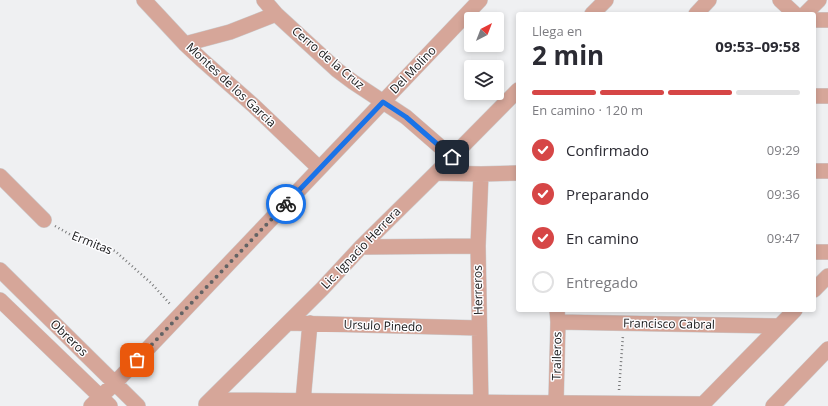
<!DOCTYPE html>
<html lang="es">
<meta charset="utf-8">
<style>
body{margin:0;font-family:"Open Sans",sans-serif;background:#f7f7f7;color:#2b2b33;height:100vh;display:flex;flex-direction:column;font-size:15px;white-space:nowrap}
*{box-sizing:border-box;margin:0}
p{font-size:13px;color:#7c7c81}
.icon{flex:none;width:22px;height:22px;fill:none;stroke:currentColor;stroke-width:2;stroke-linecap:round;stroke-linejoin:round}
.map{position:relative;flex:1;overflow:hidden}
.sheet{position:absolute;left:516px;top:12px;width:300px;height:300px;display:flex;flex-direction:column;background:#fff;border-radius:4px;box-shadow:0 2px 6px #0003}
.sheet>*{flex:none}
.needle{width:26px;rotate:42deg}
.buttons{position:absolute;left:464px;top:12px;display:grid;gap:8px}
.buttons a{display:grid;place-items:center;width:40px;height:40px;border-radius:4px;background:#fff;box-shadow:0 2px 6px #0003;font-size:20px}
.pin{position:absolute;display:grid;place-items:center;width:34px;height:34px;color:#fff;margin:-17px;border-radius:8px;box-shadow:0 2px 6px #0006}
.courier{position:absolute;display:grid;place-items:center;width:40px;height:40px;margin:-20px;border:3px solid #1a73e8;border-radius:50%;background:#fff;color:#222;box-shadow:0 1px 5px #0007}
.headline em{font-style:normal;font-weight:700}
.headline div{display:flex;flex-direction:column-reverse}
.headline{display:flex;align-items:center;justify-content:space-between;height:68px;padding:0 16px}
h1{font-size:26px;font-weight:700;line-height:30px}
.bar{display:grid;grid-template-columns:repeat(4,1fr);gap:6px 4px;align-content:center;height:48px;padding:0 16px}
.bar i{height:5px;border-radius:3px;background:#e1e1e2}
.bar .current{background:#d64646}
.bar p{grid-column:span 4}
ol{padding:0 16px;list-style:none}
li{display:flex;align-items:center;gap:12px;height:44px}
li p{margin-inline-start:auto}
li .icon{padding:4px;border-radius:50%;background:#d64646;color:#fff;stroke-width:4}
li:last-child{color:#7c7c81}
li i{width:22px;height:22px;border:2px solid #e1e1e2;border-radius:50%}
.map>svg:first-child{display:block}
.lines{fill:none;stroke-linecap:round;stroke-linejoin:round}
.minor-casing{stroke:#cccdcf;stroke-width:16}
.path{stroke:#78797a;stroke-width:2.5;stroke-dasharray:1 3;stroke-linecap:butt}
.minor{stroke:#d6a699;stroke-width:15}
.done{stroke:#636364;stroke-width:4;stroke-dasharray:0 7.2}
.route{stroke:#1a73e8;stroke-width:5}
.labels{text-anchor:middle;stroke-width:3;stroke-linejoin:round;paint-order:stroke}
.street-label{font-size:12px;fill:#171718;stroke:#fdfdff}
</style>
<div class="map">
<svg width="828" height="406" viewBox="0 0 828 406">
<rect width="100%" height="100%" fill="#eff0f2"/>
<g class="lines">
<g class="minor-casing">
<path id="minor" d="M144,0l41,44 17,16 52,46 65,62
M264,0l12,14 61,56 16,12 53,35 46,40
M780,0l15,14
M592,14l14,-14
M696,14l13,-14
M805,14l14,-14
M814,20h14
M185,44l45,-12 46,-18
M814,96h14
M814,171h14
M436,173l45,1 37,-1
M0,176l44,44
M361,247l117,-1
M814,252h14
M0,270l138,136
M814,290l14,-14
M0,300l110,106
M558,322l221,4
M288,323l191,5
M210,400l493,4
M303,401l7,-78
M556,403l2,-81 -1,-12
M206,404l116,-115 39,-42 75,-74 82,-83
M91,406l24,-23 365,-383
M481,406l-3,-160 3,-72
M701,406l94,-96
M773,406l55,-57"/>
</g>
<path class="path" d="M55,226l23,13 28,8 9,4 36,32 20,22
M619,390l4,-55"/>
<use href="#minor" class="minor"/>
</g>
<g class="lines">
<path class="done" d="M137,360l149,-156"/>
<path class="route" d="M286,204l97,-102 23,15 46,40"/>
</g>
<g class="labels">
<g class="street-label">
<text transform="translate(328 58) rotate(40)" y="4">Cerro de la Cruz</text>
<text transform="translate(413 70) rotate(-46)" y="4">Del Molino</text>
<text transform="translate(231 85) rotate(43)" y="4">Montes de los Garcia</text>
<text transform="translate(92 243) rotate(22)" y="4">Ermitas</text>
<text transform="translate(361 248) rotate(-46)" y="4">Lic. Ignacio Herrera</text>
<text transform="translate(478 290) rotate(-91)" y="4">Herreros</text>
<text transform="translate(669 324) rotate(1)" y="4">Francisco Cabral</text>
<text transform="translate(383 326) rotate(2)" y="4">Ursulo Pinedo</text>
<text transform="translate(69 338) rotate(44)" y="4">Obreros</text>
<text transform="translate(557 356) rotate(-89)" y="4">Traileros</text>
</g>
</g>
</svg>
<div class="buttons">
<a><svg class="needle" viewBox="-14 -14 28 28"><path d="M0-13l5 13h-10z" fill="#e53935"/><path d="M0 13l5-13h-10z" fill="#7c7c81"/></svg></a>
<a><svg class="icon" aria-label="layers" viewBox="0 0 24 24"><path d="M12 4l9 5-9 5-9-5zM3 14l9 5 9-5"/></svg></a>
</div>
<div class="pin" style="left:137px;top:360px;background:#ea580c"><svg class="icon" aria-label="bag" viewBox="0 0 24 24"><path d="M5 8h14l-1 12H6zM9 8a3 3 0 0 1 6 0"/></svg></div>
<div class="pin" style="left:452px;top:157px;background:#1f2937"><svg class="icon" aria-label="home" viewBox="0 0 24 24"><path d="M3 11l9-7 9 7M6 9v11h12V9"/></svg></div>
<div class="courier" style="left:286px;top:204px"><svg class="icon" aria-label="bike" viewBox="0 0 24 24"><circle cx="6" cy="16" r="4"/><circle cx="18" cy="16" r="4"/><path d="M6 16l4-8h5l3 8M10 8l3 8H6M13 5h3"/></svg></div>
<section class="sheet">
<div class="headline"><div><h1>2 min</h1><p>Llega en</p></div><em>09:53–09:58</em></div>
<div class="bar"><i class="current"></i><i class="current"></i><i class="current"></i><i></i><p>En camino · 120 m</p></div>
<ol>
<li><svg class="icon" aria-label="check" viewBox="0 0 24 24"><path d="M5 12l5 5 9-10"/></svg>Confirmado<p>09:29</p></li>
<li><svg class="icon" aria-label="check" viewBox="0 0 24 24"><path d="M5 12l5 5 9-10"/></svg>Preparando<p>09:36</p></li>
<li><svg class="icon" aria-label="check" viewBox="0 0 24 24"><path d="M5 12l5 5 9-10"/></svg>En camino<p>09:47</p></li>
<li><i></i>Entregado</li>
</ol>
</section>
</div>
